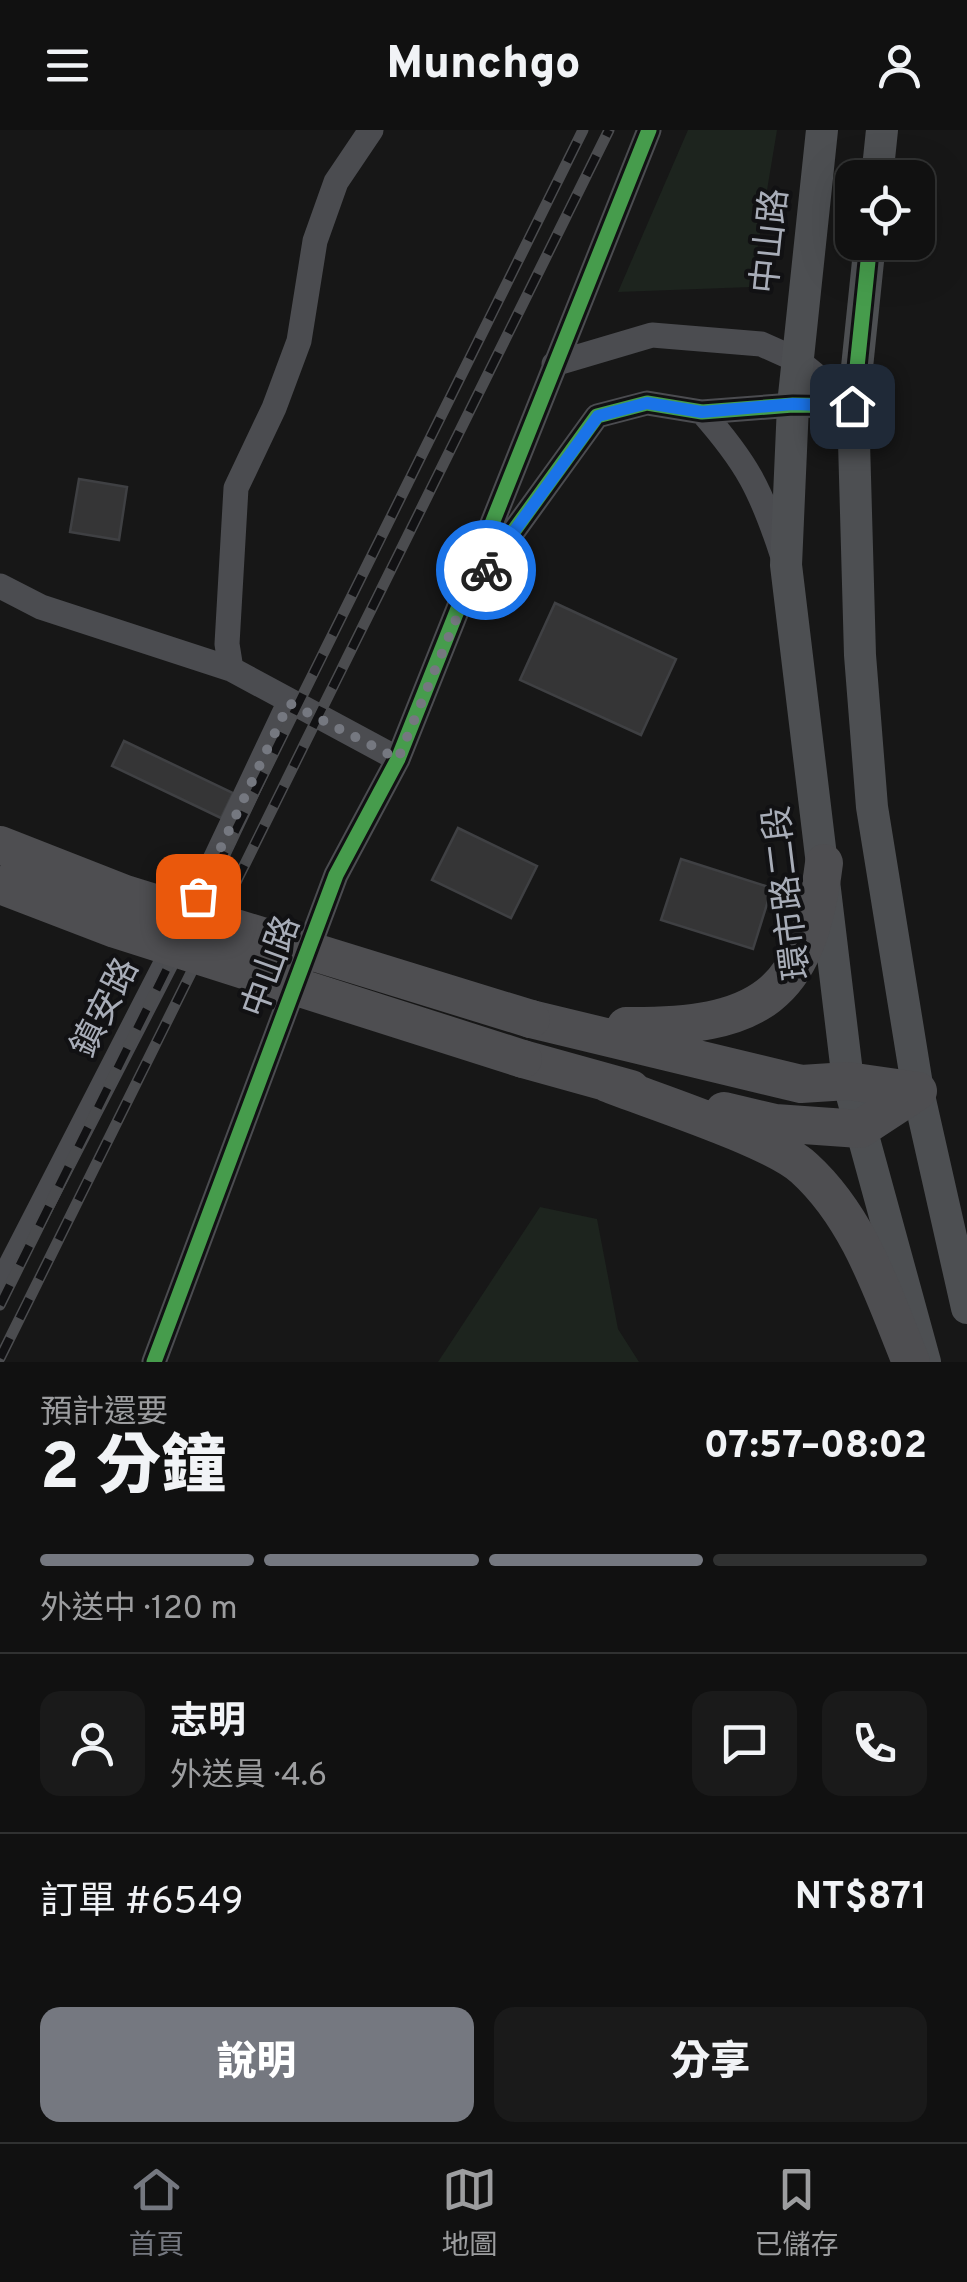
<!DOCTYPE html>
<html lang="zh-TW">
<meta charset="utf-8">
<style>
body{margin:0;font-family:Overpass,"Noto Sans TC",sans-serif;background:#1a1a1a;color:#f1f3f6;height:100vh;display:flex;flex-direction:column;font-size:38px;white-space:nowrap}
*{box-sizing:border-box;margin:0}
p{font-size:32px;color:#9c9d9f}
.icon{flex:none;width:55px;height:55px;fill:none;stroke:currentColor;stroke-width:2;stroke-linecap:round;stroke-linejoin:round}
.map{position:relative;height:1232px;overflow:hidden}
.panel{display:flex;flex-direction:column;background:#111;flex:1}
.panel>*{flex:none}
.controls{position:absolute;left:835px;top:30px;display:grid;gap:20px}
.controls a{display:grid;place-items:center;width:100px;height:100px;border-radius:20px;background:#111;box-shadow:0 10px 40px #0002,0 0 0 2px #303131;font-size:50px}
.pin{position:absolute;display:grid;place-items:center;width:85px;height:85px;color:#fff;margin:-42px;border-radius:20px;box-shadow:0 5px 15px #0006}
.courier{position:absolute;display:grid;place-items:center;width:100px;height:100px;margin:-50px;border:8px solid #1a73e8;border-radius:50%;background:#fff;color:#222;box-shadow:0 2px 12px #0007}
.overview em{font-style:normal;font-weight:800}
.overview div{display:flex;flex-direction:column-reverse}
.overview{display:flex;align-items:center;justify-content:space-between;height:170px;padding:0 40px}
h1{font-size:65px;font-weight:800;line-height:75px}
.bar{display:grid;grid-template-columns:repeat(4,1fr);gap:15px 10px;align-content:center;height:120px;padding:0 40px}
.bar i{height:12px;border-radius:8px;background:#303131}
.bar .current{background:#757880}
.bar p{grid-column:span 4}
.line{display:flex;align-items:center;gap:25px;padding:0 40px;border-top:2px solid #303131}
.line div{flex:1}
.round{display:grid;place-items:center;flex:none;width:105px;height:105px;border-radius:20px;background:#1a1a1a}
.cta{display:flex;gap:20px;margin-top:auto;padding:20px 40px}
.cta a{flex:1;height:115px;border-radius:20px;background:#757880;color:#fff;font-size:40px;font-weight:800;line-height:115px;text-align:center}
.cta a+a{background:#1a1a1a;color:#f1f3f6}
header{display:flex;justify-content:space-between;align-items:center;height:130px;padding:0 40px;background:#111;font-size:45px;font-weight:800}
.tab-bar{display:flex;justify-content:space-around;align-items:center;height:140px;border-top:2px solid #303131;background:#111;font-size:28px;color:#9c9d9f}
.tab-bar a{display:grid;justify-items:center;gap:5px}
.tab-bar .current{color:#757880}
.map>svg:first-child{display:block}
.green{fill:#1d241e}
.building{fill:#353536;stroke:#3f4043;stroke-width:2.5}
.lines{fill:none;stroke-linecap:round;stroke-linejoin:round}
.minor{stroke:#4b4c50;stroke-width:25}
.major{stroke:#4d4f52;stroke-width:32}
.highway{stroke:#4e4e51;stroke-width:38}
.rail-casing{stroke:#4b4c4f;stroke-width:11}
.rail{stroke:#111113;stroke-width:8;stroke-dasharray:22;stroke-linecap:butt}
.highway-bridge{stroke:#4e4e51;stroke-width:38}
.cycleway-casing{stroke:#111113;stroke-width:21}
.cycleway{stroke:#469c4c;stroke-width:15}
.done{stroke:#757880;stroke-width:10;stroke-dasharray:0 18}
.route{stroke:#1a73e8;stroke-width:12}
.labels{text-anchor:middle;stroke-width:8;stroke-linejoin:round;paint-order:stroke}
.street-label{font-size:35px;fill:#a8adb8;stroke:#111113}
</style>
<header><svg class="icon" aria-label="menu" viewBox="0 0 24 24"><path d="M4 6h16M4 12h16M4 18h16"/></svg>Munchgo<svg class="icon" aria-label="person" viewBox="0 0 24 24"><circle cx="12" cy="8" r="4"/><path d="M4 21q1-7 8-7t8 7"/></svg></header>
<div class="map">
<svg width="967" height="1232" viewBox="0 0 967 1232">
<rect width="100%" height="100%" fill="#171717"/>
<path class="green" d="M688,0h89l-26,157 -133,5z
M540,1077l57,12 21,110 21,33h-201z"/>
<path class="building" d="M79,349l48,8 -8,53 -49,-8z
M555,473l121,56 -35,76 -121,-55z
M124,611l109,52 -12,25 -109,-52z
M458,698l79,38 -26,52 -79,-38z
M681,729l91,29 -19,61 -92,-29z"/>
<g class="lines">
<path class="minor" d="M371,0l-35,52 -21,59 -16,100 -25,67 -38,80 -9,156 4,25 167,90
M554,234l98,-29 109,9 36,16 56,46
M702,282c45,51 59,78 80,142
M484,442l113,-156 50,-13 55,9 91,-7 60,1
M0,456l41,21 190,62
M0,1156l167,-325 122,-258
M154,1232l182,-487 62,-116 251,-629"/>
<path class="major" d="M822,0l-29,275 -7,160 62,516 77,281
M877,48l5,-48
M870,112l-17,164 7,249 12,152 46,284 49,217"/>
<path class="highway" d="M531,889l270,65 47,-3 70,10
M626,896c132,1 181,-27 198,-163
M523,929l108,30
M607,953c46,18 165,56 197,85 56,51 79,126 107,194
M724,981l51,12 85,6 58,-38"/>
<g class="rail-casing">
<path id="rail" d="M0,1175l583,-1175
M0,1228l609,-1228"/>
</g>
<use href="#rail" class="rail"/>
<path class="highway-bridge" d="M0,715l125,49 406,125
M0,755l115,44 408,130"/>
<g class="cycleway-casing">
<path id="cycleway" d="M484,442l113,-156 50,-13 55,9 91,-7 60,1 17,-164
M154,1232l182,-487 62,-116 251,-629"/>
</g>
<use href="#cycleway" class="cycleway"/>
</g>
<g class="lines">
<path class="done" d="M198,766l91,-193 109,56 66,-159 22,-30"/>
<path class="route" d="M486,440l112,-154 49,-13 55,9 91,-8 59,2"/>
</g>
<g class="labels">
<g class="street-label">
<text transform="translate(769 111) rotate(-84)" y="12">中山路</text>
<text transform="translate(786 763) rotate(-97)" y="12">環市路二段</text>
<text transform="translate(270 836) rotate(-70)" y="12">中山路</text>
<text transform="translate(104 877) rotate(-63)" y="12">鎮安路</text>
</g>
</g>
</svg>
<div class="controls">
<a><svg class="icon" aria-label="locate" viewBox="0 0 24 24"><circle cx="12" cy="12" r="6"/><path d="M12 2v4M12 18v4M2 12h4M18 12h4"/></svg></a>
</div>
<div class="pin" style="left:198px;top:766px;background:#ea580c"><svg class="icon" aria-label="bag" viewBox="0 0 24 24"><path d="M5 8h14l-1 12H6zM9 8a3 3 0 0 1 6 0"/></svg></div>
<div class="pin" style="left:852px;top:276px;background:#1f2937"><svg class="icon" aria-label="home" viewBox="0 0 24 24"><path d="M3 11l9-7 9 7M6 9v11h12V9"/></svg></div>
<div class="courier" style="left:486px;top:440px"><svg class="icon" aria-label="bike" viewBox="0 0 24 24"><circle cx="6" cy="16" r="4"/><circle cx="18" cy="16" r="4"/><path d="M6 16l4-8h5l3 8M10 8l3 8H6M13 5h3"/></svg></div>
</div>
<section class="panel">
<div class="overview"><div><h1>2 分鐘</h1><p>預計還要</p></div><em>07:57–08:02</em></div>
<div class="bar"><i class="current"></i><i class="current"></i><i class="current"></i><i></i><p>外送中 · 120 m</p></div>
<div class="line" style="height:180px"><a class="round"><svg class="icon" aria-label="person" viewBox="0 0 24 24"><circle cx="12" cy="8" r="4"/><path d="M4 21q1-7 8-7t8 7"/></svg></a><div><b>志明</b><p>外送員 · 4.6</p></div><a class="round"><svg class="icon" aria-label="chat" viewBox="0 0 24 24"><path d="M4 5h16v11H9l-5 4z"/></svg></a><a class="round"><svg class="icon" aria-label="phone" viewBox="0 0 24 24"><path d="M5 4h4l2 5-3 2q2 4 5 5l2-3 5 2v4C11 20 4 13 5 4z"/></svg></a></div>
<div class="line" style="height:130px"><div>訂單 #6549</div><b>NT$871</b></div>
<div class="cta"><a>說明</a><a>分享</a></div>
</section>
<nav class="tab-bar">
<a class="current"><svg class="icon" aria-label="home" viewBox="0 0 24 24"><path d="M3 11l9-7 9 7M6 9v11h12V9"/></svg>首頁</a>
<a><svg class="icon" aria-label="map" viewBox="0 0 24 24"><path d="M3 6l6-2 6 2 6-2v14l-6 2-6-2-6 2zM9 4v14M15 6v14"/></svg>地圖</a>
<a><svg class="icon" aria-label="saved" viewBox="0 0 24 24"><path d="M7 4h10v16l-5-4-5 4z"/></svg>已儲存</a>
</nav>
